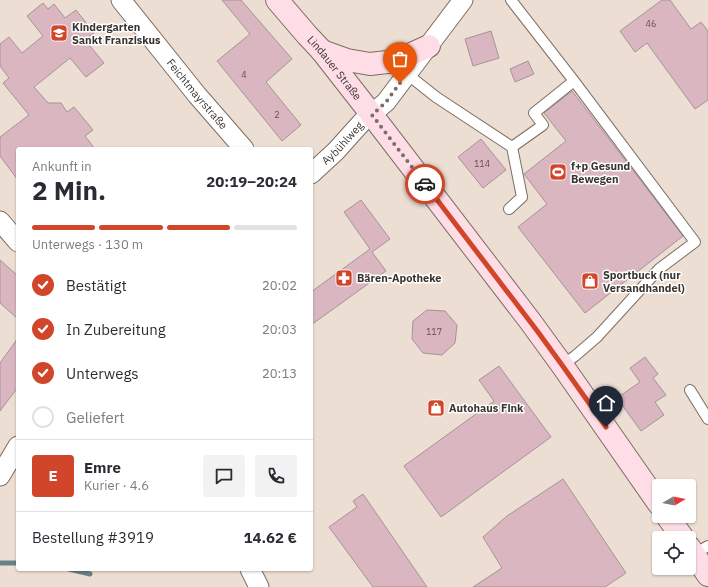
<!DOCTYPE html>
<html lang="de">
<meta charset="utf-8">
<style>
body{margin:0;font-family:"IBM Plex Sans",sans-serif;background:#f2f2f3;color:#2b2b33;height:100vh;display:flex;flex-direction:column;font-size:15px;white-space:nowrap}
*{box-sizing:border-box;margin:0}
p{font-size:13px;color:#7c7c81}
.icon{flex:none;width:22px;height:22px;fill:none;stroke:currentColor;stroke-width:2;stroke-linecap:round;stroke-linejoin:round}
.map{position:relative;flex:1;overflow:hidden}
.sheet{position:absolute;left:16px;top:147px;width:297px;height:424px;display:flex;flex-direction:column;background:#fff;border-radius:4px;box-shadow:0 1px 3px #0004}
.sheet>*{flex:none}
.needle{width:26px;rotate:80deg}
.tools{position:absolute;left:652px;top:479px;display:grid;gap:8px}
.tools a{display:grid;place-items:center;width:44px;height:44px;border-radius:4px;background:#fff;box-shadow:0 1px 3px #0004;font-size:20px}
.pin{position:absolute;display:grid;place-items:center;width:34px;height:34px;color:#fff;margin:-41px -17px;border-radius:50% 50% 50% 0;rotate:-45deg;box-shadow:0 0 4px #0007}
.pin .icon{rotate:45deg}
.courier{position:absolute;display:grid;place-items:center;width:40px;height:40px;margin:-20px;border:3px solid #d1462b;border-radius:50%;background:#fff;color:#222;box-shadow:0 1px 5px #0007}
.headline em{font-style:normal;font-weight:700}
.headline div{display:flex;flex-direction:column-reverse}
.headline{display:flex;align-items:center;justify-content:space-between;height:68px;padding:0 16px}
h1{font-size:26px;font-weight:700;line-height:30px}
.bar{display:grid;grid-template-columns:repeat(4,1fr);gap:6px 4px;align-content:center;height:48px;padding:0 16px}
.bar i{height:5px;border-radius:3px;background:#e1e1e2}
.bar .on{background:#d1462b}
.bar p{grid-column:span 4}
.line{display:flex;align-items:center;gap:10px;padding:0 16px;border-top:1px solid #e1e1e2}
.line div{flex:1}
.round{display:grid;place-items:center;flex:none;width:42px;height:42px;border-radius:4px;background:#f2f2f3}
ol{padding:0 16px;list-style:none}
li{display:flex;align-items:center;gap:12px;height:44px}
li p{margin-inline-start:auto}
li .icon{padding:4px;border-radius:50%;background:#d1462b;color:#fff;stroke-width:4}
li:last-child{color:#7c7c81}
li i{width:22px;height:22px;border:2px solid #e1e1e2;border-radius:50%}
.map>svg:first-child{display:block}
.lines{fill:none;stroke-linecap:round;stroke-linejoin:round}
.stream{stroke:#688184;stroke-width:5}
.building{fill:#dab6c0;stroke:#a59398}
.lane-casing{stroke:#7b6e64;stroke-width:12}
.street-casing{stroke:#7b6e64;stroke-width:21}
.secondary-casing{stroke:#7b6e64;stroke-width:24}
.lane{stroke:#fff;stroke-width:10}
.street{stroke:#fff;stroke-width:19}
.secondary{stroke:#fedde7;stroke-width:22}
.done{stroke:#787068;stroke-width:4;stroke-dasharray:0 7.2}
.route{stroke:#d1462b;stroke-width:5}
.labels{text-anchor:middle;stroke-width:3;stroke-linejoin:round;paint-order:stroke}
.number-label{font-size:9px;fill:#625453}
.poi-label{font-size:11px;font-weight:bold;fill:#3a342f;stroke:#fff;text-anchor:start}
.street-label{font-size:11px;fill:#3a342f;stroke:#fff}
</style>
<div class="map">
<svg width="708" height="587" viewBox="0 0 708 587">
<rect width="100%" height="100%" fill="#ecded2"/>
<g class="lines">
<path class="stream" d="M0,563h18
M69,569l21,5"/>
</g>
<path class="building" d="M222,0h19l51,59 -26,23 35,43 -19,16 -65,-80 33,-27z
M662,0h8l21,29 10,-7 7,9v69l-13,9 -48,-66 -12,9 -15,-21z
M43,3l5,6 6,-5 11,14 11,-8 18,23 -9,7 19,23 -18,14 -16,-19 -36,29 14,16h13l6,9 7,-5 19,23 -8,6 10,13h-77v31l-18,-24v-19l29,-22 -26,-32 6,-5 -9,-12v-22l9,-7 13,16 21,-17 -16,-20z
M491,31l8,27 -26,8 -8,-27z
M528,61l6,13 -19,8 -5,-13z
M572,91l60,78 51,67 -98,77 -67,-86 29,-23 -23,-30 42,-33 -22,-28z
M481,139l25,31 -23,18 -25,-31z
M361,200l29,39 -18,13 14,19 -75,54v-33l59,-43 -26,-37z
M0,260l18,16v43l-18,-16z
M427,310l18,1 12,14 -2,18 -13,12 -19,-2 -11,-14 1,-18z
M18,338v49l-18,24v-48z
M645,357l13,17 -5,4 13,17 -11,7 9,13 -23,16 -24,-33 23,-16 -10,-14z
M499,366l52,71 -110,80 -37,-51 90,-65 -15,-21z
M563,479l63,94 -21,14h-132l29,-19 -19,-31 24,-21z
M363,494l64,93h-54l-44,-60 28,-20 -4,-6z"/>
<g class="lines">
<g class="lane-casing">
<path id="lane" d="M511,0l63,81 121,161 -36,27 -62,68 -22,19 -13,9
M407,74l29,23 76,50 10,50 -13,12
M512,147l31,-22 -9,-12 40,-32
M690,390l18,29
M694,554l14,-8"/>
</g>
<g class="street-casing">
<g id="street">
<path id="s1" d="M121,0l76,95 47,54"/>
<path id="s2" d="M311,174l25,-23 26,-29 24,-20 77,-102"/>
<path d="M0,221l18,21"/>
<path d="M0,476l18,-30"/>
<path d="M250,569l9,18"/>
</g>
</g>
<g class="secondary-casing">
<g id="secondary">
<path id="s3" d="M277,0l30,35 15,16 50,64 158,206 32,44 97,139"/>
<path d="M322,51l25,9 23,4 26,-3 33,-15"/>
<path d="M667,516l16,22"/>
<path d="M689,547l19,28"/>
</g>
</g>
<use href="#lane" class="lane"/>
<use href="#street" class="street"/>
<use href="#secondary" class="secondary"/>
</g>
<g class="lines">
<path class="done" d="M400,83l-14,19 -14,13 53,69"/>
<path class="route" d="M425,184l113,148 24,33 44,62"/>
</g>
<defs>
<g id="school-square" transform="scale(0.9)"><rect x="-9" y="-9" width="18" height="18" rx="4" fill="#d1462b" stroke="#fff"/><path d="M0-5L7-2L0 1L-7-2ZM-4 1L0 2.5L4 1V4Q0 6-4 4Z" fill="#fff"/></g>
<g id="stadium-square" transform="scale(0.9)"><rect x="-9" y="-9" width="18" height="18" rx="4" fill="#d1462b" stroke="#fff"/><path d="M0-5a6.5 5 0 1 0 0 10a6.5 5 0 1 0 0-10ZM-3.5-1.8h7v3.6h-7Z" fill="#fff"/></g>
<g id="pharmacy-square" transform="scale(0.9)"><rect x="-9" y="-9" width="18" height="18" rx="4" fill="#d1462b" stroke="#fff"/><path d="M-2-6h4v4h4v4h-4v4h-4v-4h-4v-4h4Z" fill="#fff"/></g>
<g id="shop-square" transform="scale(0.9)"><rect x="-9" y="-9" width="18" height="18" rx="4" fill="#d1462b" stroke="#fff"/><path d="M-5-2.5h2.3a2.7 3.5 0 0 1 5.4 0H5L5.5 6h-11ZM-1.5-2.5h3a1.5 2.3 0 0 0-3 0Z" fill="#fff"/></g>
</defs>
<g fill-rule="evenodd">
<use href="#school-square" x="59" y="33"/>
<use href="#stadium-square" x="558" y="172"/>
<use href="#pharmacy-square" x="344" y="278"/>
<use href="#shop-square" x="590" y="281"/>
<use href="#shop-square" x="436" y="408"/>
</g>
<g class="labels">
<g class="number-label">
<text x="651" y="27">46</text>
<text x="244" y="78">4</text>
<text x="277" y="118">2</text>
<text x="482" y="167">114</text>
<text x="434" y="335">117</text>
</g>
<g class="poi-label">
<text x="72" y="31">Kindergarten<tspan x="72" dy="13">Sankt Franziskus</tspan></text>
<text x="571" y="170">f+p Gesund<tspan x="571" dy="13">Bewegen</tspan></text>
<text x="603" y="279">Sportbuck (nur<tspan x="603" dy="13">Versandhandel)</tspan></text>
<text x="357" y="282">Bären-Apotheke</text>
<text x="449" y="412">Autohaus Fink</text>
</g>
<g class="street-label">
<text dy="4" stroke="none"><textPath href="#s3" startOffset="89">Lindauer Straße</textPath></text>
<text dy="4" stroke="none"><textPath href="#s1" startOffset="121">Feichtmayrstraße</textPath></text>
<text dy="4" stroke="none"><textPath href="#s2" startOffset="44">Aybühlweg</textPath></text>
</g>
</g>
</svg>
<div class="tools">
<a><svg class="needle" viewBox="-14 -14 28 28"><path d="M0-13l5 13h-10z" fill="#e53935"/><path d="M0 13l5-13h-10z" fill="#7c7c81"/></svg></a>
<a><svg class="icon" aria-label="locate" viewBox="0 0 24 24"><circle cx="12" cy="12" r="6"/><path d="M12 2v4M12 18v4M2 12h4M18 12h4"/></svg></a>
</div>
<div class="pin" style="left:400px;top:83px;background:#ea580c"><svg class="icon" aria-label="bag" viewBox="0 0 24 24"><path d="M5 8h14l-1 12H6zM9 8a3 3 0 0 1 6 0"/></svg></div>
<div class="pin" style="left:606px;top:427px;background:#1f2937"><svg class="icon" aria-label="home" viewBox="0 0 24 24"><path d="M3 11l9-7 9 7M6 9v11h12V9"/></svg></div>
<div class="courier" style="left:425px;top:184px"><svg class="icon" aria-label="car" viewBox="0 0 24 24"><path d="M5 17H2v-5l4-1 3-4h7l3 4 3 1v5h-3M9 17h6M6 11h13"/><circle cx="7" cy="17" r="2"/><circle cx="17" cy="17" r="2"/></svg></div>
<section class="sheet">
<div class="headline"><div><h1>2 Min.</h1><p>Ankunft in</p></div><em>20:19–20:24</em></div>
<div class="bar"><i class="on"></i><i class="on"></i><i class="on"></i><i></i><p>Unterwegs · 130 m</p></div>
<ol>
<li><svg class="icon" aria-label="check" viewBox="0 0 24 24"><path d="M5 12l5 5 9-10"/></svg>Bestätigt<p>20:02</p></li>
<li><svg class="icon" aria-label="check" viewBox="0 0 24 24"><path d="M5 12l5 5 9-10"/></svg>In Zubereitung<p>20:03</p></li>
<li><svg class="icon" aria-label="check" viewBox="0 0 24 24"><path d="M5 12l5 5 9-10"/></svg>Unterwegs<p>20:13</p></li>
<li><i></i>Geliefert</li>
</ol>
<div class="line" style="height:72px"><b class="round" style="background:#d1462b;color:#fff">E</b><div><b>Emre</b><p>Kurier · 4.6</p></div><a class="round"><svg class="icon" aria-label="chat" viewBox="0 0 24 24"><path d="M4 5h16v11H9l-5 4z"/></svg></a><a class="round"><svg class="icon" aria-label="phone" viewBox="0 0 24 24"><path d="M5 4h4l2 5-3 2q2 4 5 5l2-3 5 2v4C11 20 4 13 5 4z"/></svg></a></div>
<div class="line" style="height:52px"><div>Bestellung #3919</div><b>14.62 €</b></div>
</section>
</div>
